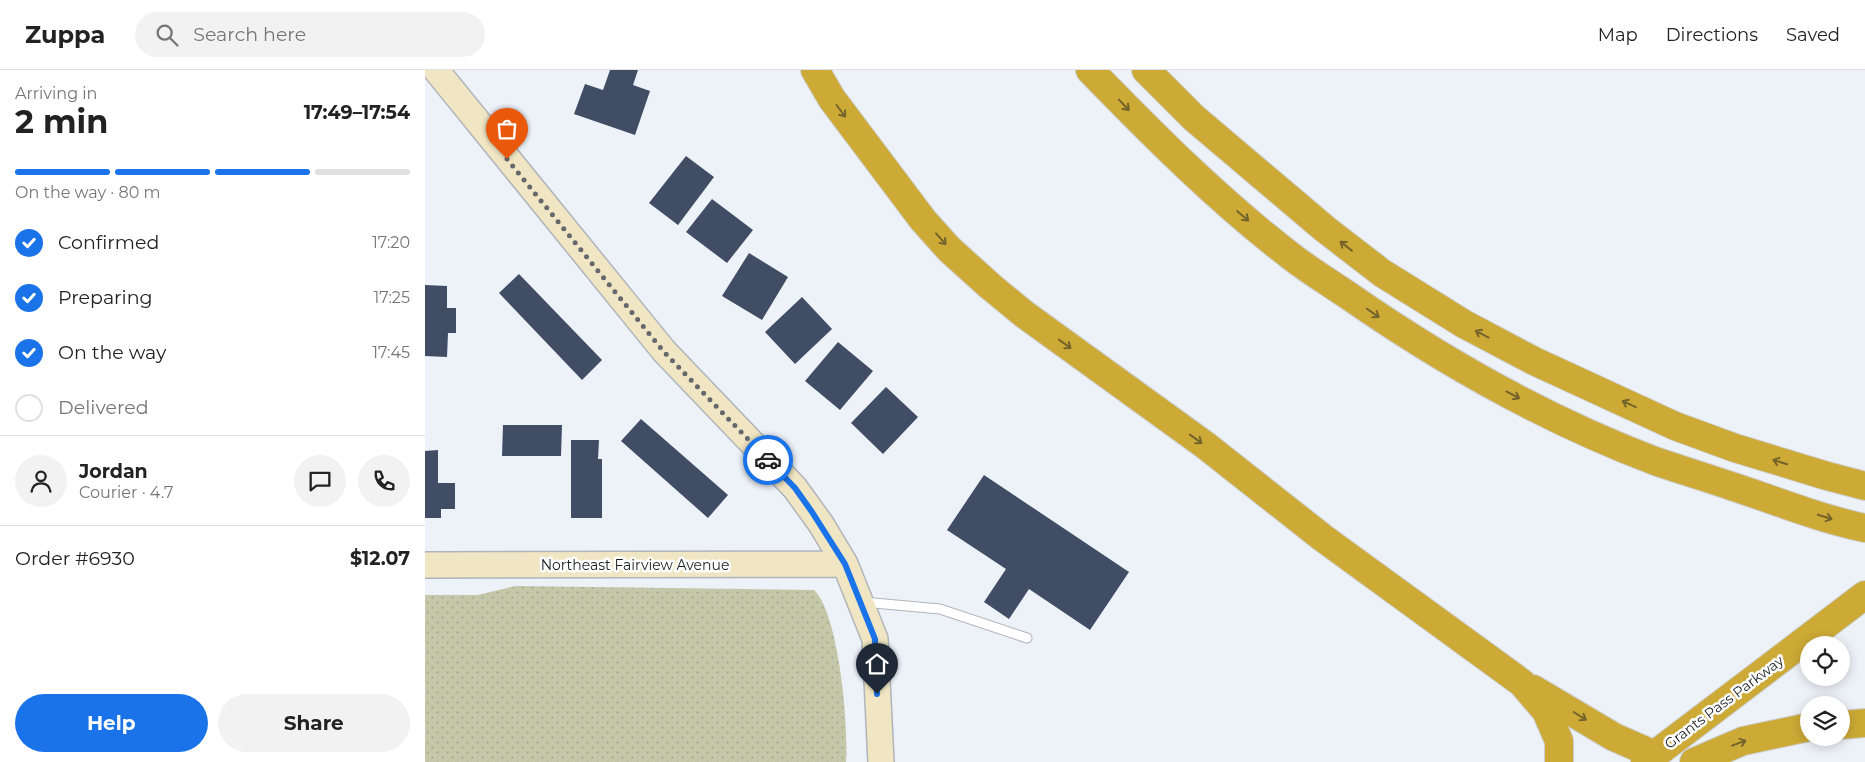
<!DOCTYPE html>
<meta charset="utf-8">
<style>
body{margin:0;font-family:Montserrat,sans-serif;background:#f2f2f2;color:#222;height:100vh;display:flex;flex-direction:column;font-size:19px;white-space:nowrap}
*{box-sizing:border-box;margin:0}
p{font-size:16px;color:#767676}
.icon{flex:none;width:28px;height:28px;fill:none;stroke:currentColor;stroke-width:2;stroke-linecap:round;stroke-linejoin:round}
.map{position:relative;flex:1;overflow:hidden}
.side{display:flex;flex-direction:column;background:#fff;width:425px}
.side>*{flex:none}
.controls{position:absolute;left:1375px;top:566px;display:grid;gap:10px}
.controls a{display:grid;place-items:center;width:50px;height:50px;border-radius:50%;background:#fff;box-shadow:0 2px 12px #0003;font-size:25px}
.pin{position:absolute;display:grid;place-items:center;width:42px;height:42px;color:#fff;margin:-51px -21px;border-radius:50% 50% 50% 0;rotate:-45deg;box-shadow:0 0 5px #0007}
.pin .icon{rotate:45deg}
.courier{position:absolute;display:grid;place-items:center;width:50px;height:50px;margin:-25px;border:4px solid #1a73e8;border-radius:50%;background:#fff;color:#222;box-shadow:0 1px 6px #0007}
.headline em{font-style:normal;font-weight:700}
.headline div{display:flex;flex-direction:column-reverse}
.headline{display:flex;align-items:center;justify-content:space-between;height:85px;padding:0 15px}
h1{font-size:32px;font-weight:700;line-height:38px}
.bar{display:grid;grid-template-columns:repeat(4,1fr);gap:8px 5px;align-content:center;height:60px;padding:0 15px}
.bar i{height:6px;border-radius:4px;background:#e0e0e0}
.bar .selected{background:#1a73e8}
.bar p{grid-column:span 4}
.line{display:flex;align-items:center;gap:12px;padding:0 15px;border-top:1px solid #e0e0e0}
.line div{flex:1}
.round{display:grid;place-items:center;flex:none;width:52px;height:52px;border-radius:26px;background:#f2f2f2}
ol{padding:0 15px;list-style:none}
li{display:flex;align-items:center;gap:15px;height:55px}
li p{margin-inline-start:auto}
li .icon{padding:5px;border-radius:50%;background:#1a73e8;color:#fff;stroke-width:4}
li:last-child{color:#767676}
li i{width:28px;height:28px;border:2px solid #e0e0e0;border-radius:50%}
.primary-button{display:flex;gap:10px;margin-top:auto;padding:10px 15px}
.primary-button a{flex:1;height:58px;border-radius:30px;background:#1a73e8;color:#fff;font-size:20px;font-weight:700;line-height:58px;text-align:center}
.primary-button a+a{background:#f2f2f2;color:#222}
header{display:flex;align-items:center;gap:30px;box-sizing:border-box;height:70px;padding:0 25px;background:#fff;border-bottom:1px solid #e0e0e0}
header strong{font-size:24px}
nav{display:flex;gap:28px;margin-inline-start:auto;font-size:18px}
.search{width:350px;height:45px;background:#f2f2f2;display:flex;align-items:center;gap:12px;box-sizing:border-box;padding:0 18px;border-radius:28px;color:#767676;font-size:19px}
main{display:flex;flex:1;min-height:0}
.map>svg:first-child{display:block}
.grass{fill:url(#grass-dots)}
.building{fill:#404d65}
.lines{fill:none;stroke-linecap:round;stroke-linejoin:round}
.lane-casing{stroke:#b0b4bb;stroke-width:11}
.secondary-casing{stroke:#b0b4bb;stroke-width:28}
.highway-casing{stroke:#cdcece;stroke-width:30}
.lane{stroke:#fff;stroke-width:9}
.secondary{stroke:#f0e6c3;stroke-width:25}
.highway{stroke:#cdaa36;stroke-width:28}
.oneway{stroke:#74642b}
.done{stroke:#65686c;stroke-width:5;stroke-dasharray:0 9}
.route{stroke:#1a73e8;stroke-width:6}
.labels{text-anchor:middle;stroke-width:5;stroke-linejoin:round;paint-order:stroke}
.street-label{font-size:14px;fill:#1c1e20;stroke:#fff}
</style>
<header>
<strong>Zuppa</strong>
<div class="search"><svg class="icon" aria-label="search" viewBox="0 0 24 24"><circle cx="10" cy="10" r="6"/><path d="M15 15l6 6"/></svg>Search here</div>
<nav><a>Map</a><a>Directions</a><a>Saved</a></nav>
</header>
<main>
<section class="side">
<div class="headline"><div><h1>2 min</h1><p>Arriving in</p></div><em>17:49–17:54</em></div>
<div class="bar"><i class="selected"></i><i class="selected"></i><i class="selected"></i><i></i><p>On the way · 80 m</p></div>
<ol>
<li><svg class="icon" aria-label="check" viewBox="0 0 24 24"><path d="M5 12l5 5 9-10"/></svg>Confirmed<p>17:20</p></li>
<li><svg class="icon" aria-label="check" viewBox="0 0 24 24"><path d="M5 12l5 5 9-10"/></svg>Preparing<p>17:25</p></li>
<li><svg class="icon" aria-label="check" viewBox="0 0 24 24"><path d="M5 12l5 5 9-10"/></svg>On the way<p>17:45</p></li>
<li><i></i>Delivered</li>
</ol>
<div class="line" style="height:90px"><a class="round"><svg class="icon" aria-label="person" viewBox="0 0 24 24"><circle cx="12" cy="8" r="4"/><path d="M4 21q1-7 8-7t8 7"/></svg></a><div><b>Jordan</b><p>Courier · 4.7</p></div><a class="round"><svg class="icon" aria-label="chat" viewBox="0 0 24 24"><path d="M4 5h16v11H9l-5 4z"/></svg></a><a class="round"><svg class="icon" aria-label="phone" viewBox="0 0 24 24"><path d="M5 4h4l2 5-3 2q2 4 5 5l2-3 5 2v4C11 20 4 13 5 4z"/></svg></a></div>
<div class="line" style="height:65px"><div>Order #6930</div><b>$12.07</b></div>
<div class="primary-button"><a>Help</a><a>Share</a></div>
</section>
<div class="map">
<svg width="1440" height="692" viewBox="0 0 1440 692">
<defs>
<pattern id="grass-dots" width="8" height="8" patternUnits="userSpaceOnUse" patternTransform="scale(1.25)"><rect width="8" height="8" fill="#c4c8a9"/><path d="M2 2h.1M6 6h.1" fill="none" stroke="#a8ab91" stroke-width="1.8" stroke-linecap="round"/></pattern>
</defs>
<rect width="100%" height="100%" fill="#edf1f8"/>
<path class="grass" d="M90,516l299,4c25,23 35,138 32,172h-421v-167h53z"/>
<path class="building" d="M185,0h28l-5,15 17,6 -15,44 -61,-21 11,-30 18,6z
M261,86l28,21 -36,48 -29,-22z
M287,129l41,31 -26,33 -41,-31z
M324,183l39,24 -26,43 -40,-24z
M94,204l83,86 -20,20 -83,-87z
M0,215l22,1v22h9v25h-8l-1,24 -22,-1z
M377,227l30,32 -37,35 -30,-32z
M413,272l35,29 -33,39 -35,-29z
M461,317l32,30 -35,37 -32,-31z
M216,349l87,76 -20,23 -87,-77z
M78,355h59l-1,31h-59z
M146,370h28l-1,19h4v59h-31z
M13,380v33h17v26h-14v9h-16v-67z
M559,405l145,97 -39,58 -61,-41 -20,30 -25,-17 22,-33 -59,-39z"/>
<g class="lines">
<g class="lane-casing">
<path id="lane" d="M438,532l77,7 87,29"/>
</g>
<g class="secondary-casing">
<path id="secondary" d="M11,0l228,281 131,137 26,36 24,40 30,75 6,123
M0,495l420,-1"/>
</g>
<g class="highway-casing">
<path id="highway" d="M390,0l17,29 91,121 26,29 41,37 34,28 181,131 118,93 199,145 24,28 13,30v21
M665,0c64,66 129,131 202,187 18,14 38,26 57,39 95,66 198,124 306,165 26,9 53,17 79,26 43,14 87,32 131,41
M721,0l48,48 131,111 57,44 82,51 70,37 141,65 60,22 92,28 38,10
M1108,619l81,48 41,18
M1416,655l24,-2
M1220,692l220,-167
M1269,692l49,-21 66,-14"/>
</g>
<use href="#lane" class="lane"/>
<use href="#secondary" class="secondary"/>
<use href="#highway" class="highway"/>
</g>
<defs><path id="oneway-shaft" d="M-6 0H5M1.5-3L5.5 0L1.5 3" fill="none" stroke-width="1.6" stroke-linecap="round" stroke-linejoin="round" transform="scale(1.25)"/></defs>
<g class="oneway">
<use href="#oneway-shaft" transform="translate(699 35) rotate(46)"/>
<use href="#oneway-shaft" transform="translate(416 41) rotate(53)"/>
<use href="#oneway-shaft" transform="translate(818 146) rotate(40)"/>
<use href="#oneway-shaft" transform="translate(516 169) rotate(48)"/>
<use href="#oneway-shaft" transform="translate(921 176) rotate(-142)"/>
<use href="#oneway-shaft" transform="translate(948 243) rotate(35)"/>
<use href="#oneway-shaft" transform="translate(1057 264) rotate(-152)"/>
<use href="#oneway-shaft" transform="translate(640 274) rotate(36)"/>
<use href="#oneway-shaft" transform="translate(1088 325) rotate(28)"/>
<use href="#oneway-shaft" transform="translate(1204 334) rotate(-155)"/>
<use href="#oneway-shaft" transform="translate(771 369) rotate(36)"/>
<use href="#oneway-shaft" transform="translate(1355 392) rotate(-163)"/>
<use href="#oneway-shaft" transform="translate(1400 447) rotate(17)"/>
<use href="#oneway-shaft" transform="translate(1155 646) rotate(32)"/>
<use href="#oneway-shaft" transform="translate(1314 673) rotate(-20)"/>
</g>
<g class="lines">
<path class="done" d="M82,89l157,193 104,108"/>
<path class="route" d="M343,390l27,28 17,24 33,52 30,75 2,55"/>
</g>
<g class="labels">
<g class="street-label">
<text x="210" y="500">Northeast Fairview Avenue</text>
<text transform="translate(1299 632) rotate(-37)" y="5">Grants Pass Parkway</text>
</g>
</g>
</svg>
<div class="controls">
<a><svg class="icon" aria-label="locate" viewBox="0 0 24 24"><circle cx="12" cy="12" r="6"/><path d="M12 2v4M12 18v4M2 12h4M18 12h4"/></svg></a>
<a><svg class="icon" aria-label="layers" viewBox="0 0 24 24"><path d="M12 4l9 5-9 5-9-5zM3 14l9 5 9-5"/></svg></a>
</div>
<div class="pin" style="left:82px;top:89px;background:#ea580c"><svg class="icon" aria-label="bag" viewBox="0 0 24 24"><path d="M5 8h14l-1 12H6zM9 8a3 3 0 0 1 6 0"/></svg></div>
<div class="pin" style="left:452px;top:624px;background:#1f2937"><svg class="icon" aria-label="home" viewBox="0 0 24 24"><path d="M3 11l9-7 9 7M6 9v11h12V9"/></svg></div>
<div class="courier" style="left:343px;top:390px"><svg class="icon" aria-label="car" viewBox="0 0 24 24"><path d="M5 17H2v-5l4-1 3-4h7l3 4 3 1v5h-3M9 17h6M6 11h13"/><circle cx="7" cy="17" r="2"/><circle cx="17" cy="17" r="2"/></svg></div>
</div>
</main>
